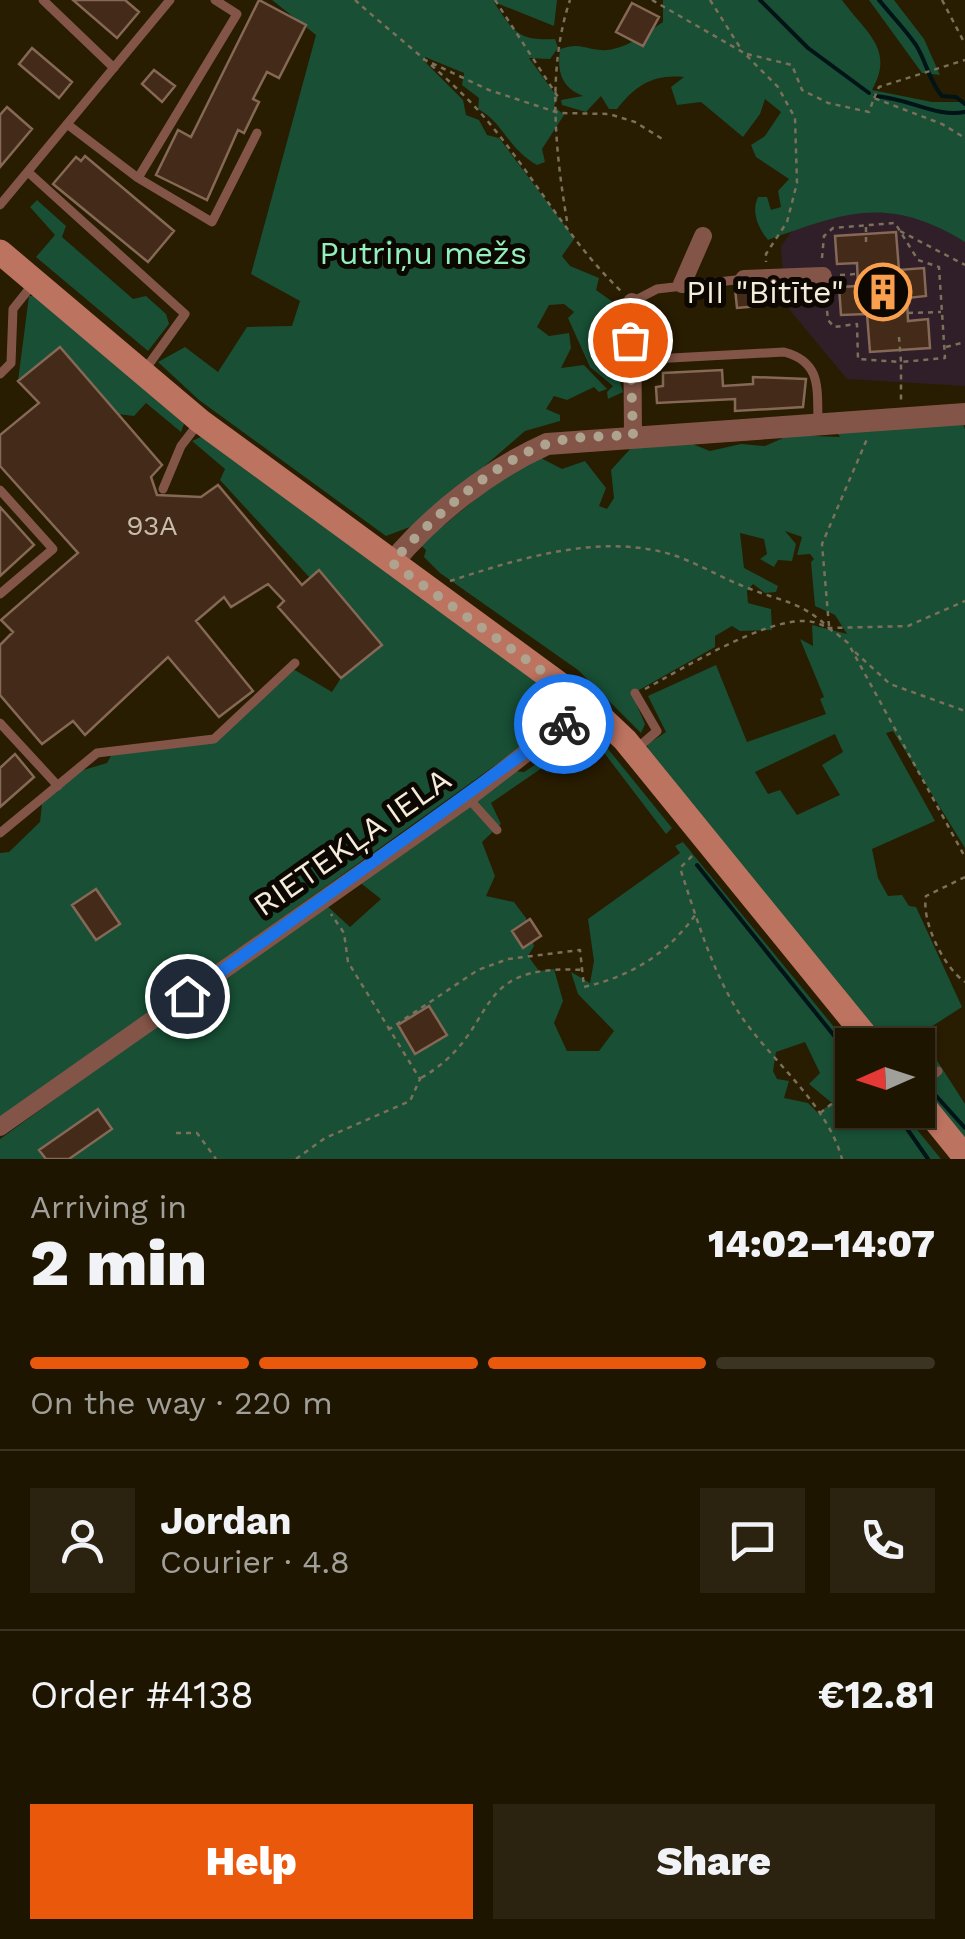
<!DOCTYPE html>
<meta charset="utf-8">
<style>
body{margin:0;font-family:"Work Sans",sans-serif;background:#2b2210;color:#f1f3f6;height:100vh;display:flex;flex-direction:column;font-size:38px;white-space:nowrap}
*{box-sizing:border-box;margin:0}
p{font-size:32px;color:#a19f99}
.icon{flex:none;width:55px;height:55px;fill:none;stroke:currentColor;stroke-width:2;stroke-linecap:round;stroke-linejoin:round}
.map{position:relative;height:1159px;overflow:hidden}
.sheet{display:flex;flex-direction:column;background:#1e1501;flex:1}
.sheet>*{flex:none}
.needle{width:65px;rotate:267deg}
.tools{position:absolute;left:835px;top:1028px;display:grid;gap:20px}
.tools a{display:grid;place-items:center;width:100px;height:100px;border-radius:0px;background:#1e1501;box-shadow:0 2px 8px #0004,0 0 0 2px #3c3423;font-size:50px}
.pin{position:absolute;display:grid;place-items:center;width:85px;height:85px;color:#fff;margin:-42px;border:5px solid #fff;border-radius:50%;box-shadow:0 2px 10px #0007}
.courier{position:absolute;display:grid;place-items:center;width:100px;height:100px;margin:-50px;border:8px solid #1a73e8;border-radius:50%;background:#fff;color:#222;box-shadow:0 2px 12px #0007}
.summary em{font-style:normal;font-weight:800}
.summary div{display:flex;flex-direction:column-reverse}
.summary{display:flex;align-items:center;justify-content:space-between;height:170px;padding:0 30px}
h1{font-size:65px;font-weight:800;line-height:75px}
.bar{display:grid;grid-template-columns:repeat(4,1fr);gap:15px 10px;align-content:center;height:120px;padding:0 30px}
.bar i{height:12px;border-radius:8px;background:#3c3423}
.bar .active{background:#ea580c}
.bar p{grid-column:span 4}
.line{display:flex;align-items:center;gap:25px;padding:0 30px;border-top:2px solid #3c3423}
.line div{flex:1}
.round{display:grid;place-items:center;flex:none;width:105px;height:105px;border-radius:0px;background:#2b2210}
.button{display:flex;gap:20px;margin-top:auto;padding:20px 30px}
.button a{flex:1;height:115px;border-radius:0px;background:#ea580c;color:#fff;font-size:40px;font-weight:800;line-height:115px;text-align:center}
.button a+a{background:#2b2210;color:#f1f3f6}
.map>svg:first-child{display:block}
.education{fill:#301f28}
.green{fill:#184f35;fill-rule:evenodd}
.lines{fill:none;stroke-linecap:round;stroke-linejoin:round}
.stream{stroke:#001317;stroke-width:4}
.building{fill:#432a19;stroke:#856855;stroke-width:2.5}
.path{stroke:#7b705a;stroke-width:2.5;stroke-dasharray:5 5;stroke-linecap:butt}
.service{stroke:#835548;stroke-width:9}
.minor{stroke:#835548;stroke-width:18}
.tertiary{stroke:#835548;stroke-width:22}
.secondary{stroke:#bc735f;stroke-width:25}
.done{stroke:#ada38f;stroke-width:10;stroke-dasharray:0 18}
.route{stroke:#1a73e8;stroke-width:12}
.labels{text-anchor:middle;stroke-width:10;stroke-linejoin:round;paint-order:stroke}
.number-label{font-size:28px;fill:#c8bcaa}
.park-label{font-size:32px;fill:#92f0be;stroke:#0c0801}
.poi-label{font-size:32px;fill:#f4ecdb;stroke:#0c0801;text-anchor:end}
.street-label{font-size:32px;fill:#f4ecdb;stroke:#0c0801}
</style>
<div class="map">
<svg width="965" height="1159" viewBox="0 0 965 1159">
<rect width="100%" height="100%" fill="#281c01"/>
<path class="education" d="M828,181l137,41v164l-118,-7 -62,-75 -4,-58z"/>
<path class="green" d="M272,0h285l-3,26 -60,-24c19,30 25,39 61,37l3,9 -8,11 -21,-1 29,40 -4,8 10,9 -22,34 3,13 -8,3c-29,-16 -35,-44 -59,-56l1,-11 -17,-13 2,-12 -39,-16 -1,4 39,39 3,15 13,5 8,15 12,3 70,93 5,8 -12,17 8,10 29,12 -3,12 21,15 -3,36 11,1 -6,37 4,13 -15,7 -1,-7 6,-6 -23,-19 -22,-49 6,-6 -10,-8 -15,1 -12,22 12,9 20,-3 2,15 -10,20 23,-3 23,24 -8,3 -5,-5 -27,13 -13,-4 -8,13 14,6v6l-35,10 -107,93 -32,12 -187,-136 -41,-38 27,-15 33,25 29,-45 45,-1 8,-25 -49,-27 65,-239z
M663,0h179c24,33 53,49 30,90l60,12h33v140c-77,-47 -119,-30 -197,-2 -10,-12 -17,-28 -10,-43h9l4,13 10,-3 -3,-16 11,-12 -33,-22 -5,-12 14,-9 16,-24 -16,-13 -5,15 -17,23 -42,-35 -24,3 -6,-18 13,-10c-31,-3 -48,8 -67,32h-8l-8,-13 -15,16 -24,-7 -1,-5 22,-4c-22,-9 -26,-24 -23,-47 15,-5 19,-3 33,0 26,6 49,-13 70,-27z
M869,0h25l30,39 16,36 -18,-2z
M37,200l29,26 -4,11 71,62 13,-3 20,18 3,10 -21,27 -112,-94 19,-22 -25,-28z
M29,296h8l147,128 -3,8 -35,-29 -12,13 -17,-2 -57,-67 -42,34z
M961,419l4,10v419l-72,-117 -7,2 49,88 -63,28 6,29 10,18 14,-1 7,11 7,1 46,100 -42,27 45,70v36l-39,-49 14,-21 -4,-5 -18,11v-31h-30l-242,-293 2,-8 18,-12 -18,-36 68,-31 31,77 79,-28 -6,-15 4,-2 -24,-58 13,7 -1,-21 35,9 -12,-19 -20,-9 -4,-44 3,-3 -4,-5 -13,1 5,-18 -17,-6 11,13 -4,17 -14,-1 -4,7 -14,-8 7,-5 -3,-15 -24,-6 4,35 34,18 -2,6 -11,1 -12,-9 -6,7 1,12 23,6 1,21 -32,1 -8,-5 -17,10v11l-83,47 13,30 -4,9 -63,-63 -138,-97 -16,-16 2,-7 -6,-5 80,-66 37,-23 25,13 23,-8 21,27 -7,18 8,3 7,-11 -3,-28 21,-23 53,-6 25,10 31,-7 24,2 25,-11 50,2 -6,-9zM835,734l8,18 -21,13 18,30 -43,20 -17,-25 -12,4 -13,-22z
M203,436l359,259 -5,26 -557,399v-267l9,-1 31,-30 2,-18 38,-33 27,-8 5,-9 103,-12 78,-73 39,23 9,-14 41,-33 -62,-75 -10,8 -90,-98 5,-11 -33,-28z
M577,732l23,7 72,89 -6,6 -64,-84 -25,-6 -86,59 10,21 -19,18 13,34 -9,20 28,6 12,16 8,28 -6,10 11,15 15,-2 9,32 -9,22 13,28h32l15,-20 -36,-37 -7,-22 19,11 4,-22 -6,-42 92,-66 -5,-7 8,-4 169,207v61h49l40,49h-941v-20l325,-235 25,23 31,-28 -23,-18 157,-110 9,1 42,-27 -1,-6zM805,1042l15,31 -11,11 23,19 -14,10 -10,-10 -24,-5 5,-17 -12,-2 -4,-8 3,-19z"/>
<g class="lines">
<path class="stream" d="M760,0l48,48 61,45
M879,0c12,15 26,29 37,45 11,18 13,36 26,51l14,1 9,7
M875,96c34,2 61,22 90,16
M697,865l155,193
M929,1088l36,40
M894,1110l34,49"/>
</g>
<path class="building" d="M73,0h52l14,12 -22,26z
M259,0l47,25 -27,53 -12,-6 -14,27 6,3 -15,31 -6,-3 -31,70 -51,-25 22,-45 13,7z
M632,3l27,14 -16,29 -27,-14z
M32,48l40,34 -13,16 -40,-34z
M154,70l21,16 -13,16 -20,-18z
M7,107l25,22 -32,38v-52z
M85,156l89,75 -26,31 -95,-78 23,-27 5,4z
M896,232l3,38 25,-2 2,28 -19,2 1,23 20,-2 2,29 -60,4 -3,-38 -26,1 -2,-28 19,-1 -1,-23 -20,1 -2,-28z
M735,288l23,3 1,15 -22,2z
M60,347l102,118 -11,12 6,18 44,2 17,-12 84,100 17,-15 63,75 -41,33 -63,-71 6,-6 -16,-17 -37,23 -7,-10 -28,24 57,70 -34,26 -51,-60 -83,78 -12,-14 -31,23 -42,-49v-50l13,-13 -12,-12 77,-67 -78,-87v-31l39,-32 -21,-22z
M722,370l1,16 30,-2v-7l53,2 -3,28 -68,4v-12l-78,4 -1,-16 7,-1v-13z
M0,507l34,38 -34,31z
M15,754l19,23 -34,30v-39z
M96,889l24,35 -24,16 -24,-35z
M530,919l11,17 -18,12 -11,-17z
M429,1006l18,29 -32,19 -17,-29z
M98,1109l14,20 -43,30h-23l-7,-9z"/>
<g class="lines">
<path class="path" d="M355,0c42,38 93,75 130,118 48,56 84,124 137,174
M495,0l63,97
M652,0l92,53 34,34 17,31 2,65 -10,39 -21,32v8
M710,0l31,49
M942,0l23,44
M747,54l45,11 10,25 26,13 41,9 5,-14 68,26 23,14
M423,59l66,31 70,23 50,1 26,8 29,18
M874,98l5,-11 86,-27
M567,221c-12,-71 -20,-153 3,-221
M866,227v20
M900,231l65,34
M822,258l2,-22 9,-8 62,-5 23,37 21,7 6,91 -44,4v39
M840,275l17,-1
M825,291l3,29 6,7 23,-3 1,35 43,3 -2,-25
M908,313l33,-1
M946,347l19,-5
M450,581c68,-22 148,-48 220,-27 26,8 51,24 78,34 34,14 53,13 81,40l79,-2 57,-25
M829,626l-7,-82 45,-105
M855,652l35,32 75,27
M645,689c39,-21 118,-70 161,-68 17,1 30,12 42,22l117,214
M692,856l-12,12c16,48 31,101 59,145 31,47 88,90 103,146
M965,877l-39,19c-5,25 18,72 39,86
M388,1030l90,-60 30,-11 72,-9 4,37c48,-11 83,-33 112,-73
M421,1078c83,-48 43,-115 162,-108
M820,1113l32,-25
M176,1133h21l19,26
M296,1159l29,-21 85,-37 10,-22 -72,-117 -4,-29 -13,-19"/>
<path class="service" d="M43,0l71,68
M67,124l71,54 99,-164 -22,-14
M28,172l157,142 -41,57
M138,178l74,44 45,-89
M0,205l170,-205
M632,302l25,-13 87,-10
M634,360l150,-8c38,10 33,37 34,70
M0,374l11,-11 2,-54 20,-25
M163,489l18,-43 17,-22
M0,490l53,59 -53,45
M0,723l58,63
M635,750l22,-19 -22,-38
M469,799l28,31
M0,833l97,-80 117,-14 81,-76
M918,1088l20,-17"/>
<path class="minor" d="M744,279l79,-3
M682,284l21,-48
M632,302l1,133
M0,1127l468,-329 120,-93"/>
<path class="tertiary" d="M392,563c40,-48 97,-93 155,-119l418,-30"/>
<path class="secondary" d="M0,252l200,169 388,284 37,35 248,305
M918,1099l47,58"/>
</g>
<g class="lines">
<path class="done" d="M564,724l24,-20 -196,-141c35,-41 103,-102 155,-119 27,-9 58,-7 86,-9l-3,-95"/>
<path class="route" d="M187,996l377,-272"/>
</g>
<defs>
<g id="building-ring" transform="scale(2.875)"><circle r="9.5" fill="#0c0801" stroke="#fa9f4e" stroke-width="1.5"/><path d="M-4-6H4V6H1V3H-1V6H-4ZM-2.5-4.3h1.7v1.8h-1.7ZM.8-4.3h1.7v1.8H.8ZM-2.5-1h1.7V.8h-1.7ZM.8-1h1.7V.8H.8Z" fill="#fa9f4e"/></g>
</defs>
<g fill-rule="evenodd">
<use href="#building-ring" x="883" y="292"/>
</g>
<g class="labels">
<g class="number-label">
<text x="152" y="535">93A</text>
</g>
<g class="park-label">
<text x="423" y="264">Putriņu mežs</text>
</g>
<g class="poi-label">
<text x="844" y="303">PII "Bitīte"</text>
</g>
<g class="street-label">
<text transform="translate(352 842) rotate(-35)" y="11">RIETEKĻA IELA</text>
</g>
</g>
</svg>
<div class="tools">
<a><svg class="needle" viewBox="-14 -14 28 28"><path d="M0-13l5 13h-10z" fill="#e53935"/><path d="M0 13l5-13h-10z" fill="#a19f99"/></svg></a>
</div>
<div class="pin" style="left:630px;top:340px;background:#ea580c"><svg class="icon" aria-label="bag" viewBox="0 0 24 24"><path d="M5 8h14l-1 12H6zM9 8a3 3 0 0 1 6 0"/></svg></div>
<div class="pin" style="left:187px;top:996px;background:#1f2937"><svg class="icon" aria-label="home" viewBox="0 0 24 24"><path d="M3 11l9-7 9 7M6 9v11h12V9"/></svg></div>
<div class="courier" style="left:564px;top:724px"><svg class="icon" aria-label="bike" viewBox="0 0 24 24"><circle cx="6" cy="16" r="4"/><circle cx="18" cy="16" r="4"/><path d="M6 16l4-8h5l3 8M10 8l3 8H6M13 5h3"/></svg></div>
</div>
<section class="sheet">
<div class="summary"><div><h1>2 min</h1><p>Arriving in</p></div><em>14:02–14:07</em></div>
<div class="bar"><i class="active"></i><i class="active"></i><i class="active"></i><i></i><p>On the way · 220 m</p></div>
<div class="line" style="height:180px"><a class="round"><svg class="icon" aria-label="person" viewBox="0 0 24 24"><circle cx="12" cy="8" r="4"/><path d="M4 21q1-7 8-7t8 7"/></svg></a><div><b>Jordan</b><p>Courier · 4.8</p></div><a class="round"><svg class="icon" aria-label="chat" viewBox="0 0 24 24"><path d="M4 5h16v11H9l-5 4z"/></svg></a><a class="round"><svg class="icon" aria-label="phone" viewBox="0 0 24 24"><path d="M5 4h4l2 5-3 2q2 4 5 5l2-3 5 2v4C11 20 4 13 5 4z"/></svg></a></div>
<div class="line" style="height:130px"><div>Order #4138</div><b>€12.81</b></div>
<div class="button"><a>Help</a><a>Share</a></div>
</section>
